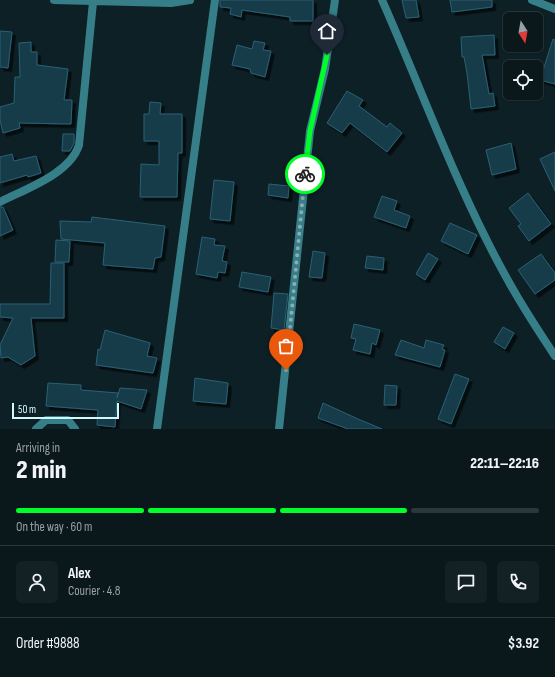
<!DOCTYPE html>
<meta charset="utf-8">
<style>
body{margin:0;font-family:"Sofia Sans Condensed",sans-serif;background:#132125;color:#f1f3f6;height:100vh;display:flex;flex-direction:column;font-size:15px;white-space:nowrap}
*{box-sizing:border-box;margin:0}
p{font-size:13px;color:#99a0a3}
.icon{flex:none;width:22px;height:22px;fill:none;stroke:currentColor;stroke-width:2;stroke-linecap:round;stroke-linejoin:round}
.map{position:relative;height:429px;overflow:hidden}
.details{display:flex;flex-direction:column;background:#0a181c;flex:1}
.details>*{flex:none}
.needle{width:26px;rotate:169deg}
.controls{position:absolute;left:503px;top:12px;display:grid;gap:8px}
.controls a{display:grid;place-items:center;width:40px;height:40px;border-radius:6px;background:#0a181c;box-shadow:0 1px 3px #0004,0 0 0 1px #2a373b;font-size:20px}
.scale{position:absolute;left:12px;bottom:10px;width:107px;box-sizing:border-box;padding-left:4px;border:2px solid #d3f7ff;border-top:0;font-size:11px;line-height:14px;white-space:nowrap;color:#d3f7ff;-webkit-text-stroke:3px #0d2026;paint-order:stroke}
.pin{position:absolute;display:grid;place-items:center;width:34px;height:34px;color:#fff;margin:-41px -17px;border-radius:50% 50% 50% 0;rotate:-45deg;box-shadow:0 0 4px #0007}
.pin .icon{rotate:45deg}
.courier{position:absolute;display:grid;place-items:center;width:40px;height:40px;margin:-20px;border:3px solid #00fe2a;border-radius:50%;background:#fff;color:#222;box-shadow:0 1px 5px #0007}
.headline em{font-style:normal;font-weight:800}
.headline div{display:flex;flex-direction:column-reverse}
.headline{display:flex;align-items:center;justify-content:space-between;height:68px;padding:0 16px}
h1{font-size:26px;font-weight:800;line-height:30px}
.bar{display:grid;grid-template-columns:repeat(4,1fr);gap:6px 4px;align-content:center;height:48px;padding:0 16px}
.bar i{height:5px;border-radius:3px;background:#2a373b}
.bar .active{background:#00fe2a}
.bar p{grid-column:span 4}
.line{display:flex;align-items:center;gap:10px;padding:0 16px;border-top:1px solid #2a373b}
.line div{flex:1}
.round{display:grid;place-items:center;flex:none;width:42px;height:42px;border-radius:6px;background:#132125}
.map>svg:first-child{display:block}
.building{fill:#183b48;stroke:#296176;filter:url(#shadow)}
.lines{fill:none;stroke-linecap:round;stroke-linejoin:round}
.street{stroke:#367f88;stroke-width:8}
.done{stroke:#8eacb3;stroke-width:4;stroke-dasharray:0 7.2}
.route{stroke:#00fe2a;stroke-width:5}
</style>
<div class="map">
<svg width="555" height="429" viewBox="0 0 555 429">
<defs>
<filter id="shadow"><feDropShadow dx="3.5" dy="3.5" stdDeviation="0" flood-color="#0009"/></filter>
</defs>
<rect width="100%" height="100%" fill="#0d2026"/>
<path class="building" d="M220,0h93v21h-23v-4l-48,-7 -1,7 -11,-3 1,-6 -11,-1z
M402,0h14l3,17 -13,1z
M450,0h42v7l-40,5z
M0,31l12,1 -4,36 -8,-1z
M494,35l1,20h-13l7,39 4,-1 2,13 -24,3 -4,-36 -3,-16h-2l-1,-20z
M553,39l2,1v44l-15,-4z
M254,41l11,2 -2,7 8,1 -6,26 -14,-4 -1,-4 -18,-4 5,-20 15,4z
M31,42v10h6v13l31,4 -4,31h8l-1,24 -52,-1 1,5 -17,5 -3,-13v-13l14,-4 1,-26h5l-1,-34z
M347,91l16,9 -4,6 28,21 3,-4 12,10 -15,19 -37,-29 -8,10 -15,-10z
M150,102l11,1 -1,11h22v39h-4l-1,44h-37l1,-33 18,1v-24h-15v-27h5z
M63,134h11v9l-4,8h-8z
M511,143l5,26 -24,6 -6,-25z
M555,152v39l-15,-32z
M12,154l2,7 22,-5 5,17 -13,4 -1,-2 -27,8v-26z
M214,180l20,2 -4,39 -20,-2z
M269,184l20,2 -1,12 -20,-3z
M528,193l23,31 -22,17 -11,-15 3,-2 -12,-16z
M382,196l15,5 -3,9 16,6 -4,12 -32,-11z
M0,207h3l10,23 -13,6z
M92,217l73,9 -4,31 -6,1 -2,11 -50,-4 2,-22 -44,-4 -1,-18 31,1z
M450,223l27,12 -9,19 -27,-13z
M202,237l13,2 -1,6 11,1 -3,15 5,1 -2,11 -7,-1 -1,6 -21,-4z
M56,240l14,1 -1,21h-14z
M313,251l12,2 -3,25 -13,-1z
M428,253l10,6 -13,21 -9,-6z
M541,254l14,19v7l-20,14 -17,-24z
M367,256l17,2 -1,12 -18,-2z
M51,263h13v55h-33l4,38 -14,9 -13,-8 -7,1 -1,-13 13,-27 -13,-1v-13h50z
M242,272l29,5 -3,15 -29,-5z
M274,293l14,1 -4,36 -13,-2z
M354,324l26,6 -4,15 -4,-2 -2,11 -17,-4 3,-11 -5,-1z
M503,327l11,6 -9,16 -11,-7z
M105,330l45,13 -3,13 10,2 -4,15 -57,-8 2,-16 2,1z
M401,340l23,8 2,-8 18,5 -2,4 3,1 -5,17 -45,-12z
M455,374l14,5 -18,45 -13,-5z
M195,378l33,5 -2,21 -33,-3z
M48,383l33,2v5l37,3 -1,5 3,-10 27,2 -6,19 -24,-8 -2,26 -18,-2 1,-15 -52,-4z
M385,385l12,1 -1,19h-12z
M323,403l35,16 24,10h-34l-30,-11z"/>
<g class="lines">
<path class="street" d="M54,0l117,3 19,-3
M382,0c42,95 77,194 128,284 14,25 29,48 45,72
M532,0l23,9
M0,202c25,-13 70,-28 79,-57l14,-143
M36,429l10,-9h22l7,9
M157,429l58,-429
M279,429l31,-298 15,-62 10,-69"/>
</g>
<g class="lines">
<path class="done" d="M286,370l19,-196"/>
<path class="route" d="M305,174l5,-43 17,-76"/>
</g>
</svg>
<div class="controls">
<a><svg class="needle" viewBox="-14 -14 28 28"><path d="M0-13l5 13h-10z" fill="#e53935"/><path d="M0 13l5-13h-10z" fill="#99a0a3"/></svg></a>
<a><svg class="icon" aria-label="locate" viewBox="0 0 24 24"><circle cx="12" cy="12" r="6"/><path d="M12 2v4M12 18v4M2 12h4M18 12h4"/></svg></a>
</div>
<div class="scale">50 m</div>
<div class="pin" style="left:286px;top:370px;background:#ea580c"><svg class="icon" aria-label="bag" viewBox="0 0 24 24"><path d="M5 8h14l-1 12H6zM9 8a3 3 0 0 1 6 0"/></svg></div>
<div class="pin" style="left:327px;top:55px;background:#1f2937"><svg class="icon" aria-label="home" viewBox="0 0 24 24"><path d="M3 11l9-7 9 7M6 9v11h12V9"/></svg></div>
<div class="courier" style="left:305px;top:174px"><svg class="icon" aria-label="bike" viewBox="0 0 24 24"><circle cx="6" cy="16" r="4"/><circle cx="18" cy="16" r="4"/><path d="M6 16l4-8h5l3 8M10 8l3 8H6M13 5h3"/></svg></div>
</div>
<section class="details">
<div class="headline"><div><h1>2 min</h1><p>Arriving in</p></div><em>22:11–22:16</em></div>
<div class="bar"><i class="active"></i><i class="active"></i><i class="active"></i><i></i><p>On the way · 60 m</p></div>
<div class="line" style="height:72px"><a class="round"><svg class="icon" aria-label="person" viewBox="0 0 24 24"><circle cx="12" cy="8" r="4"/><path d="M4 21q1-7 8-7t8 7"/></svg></a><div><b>Alex</b><p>Courier · 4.8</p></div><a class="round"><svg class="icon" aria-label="chat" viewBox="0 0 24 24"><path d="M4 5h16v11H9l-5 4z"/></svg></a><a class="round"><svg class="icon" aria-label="phone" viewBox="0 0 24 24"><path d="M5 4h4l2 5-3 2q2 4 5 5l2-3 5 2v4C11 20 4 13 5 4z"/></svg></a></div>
<div class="line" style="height:52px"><div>Order #9888</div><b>$3.92</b></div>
</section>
